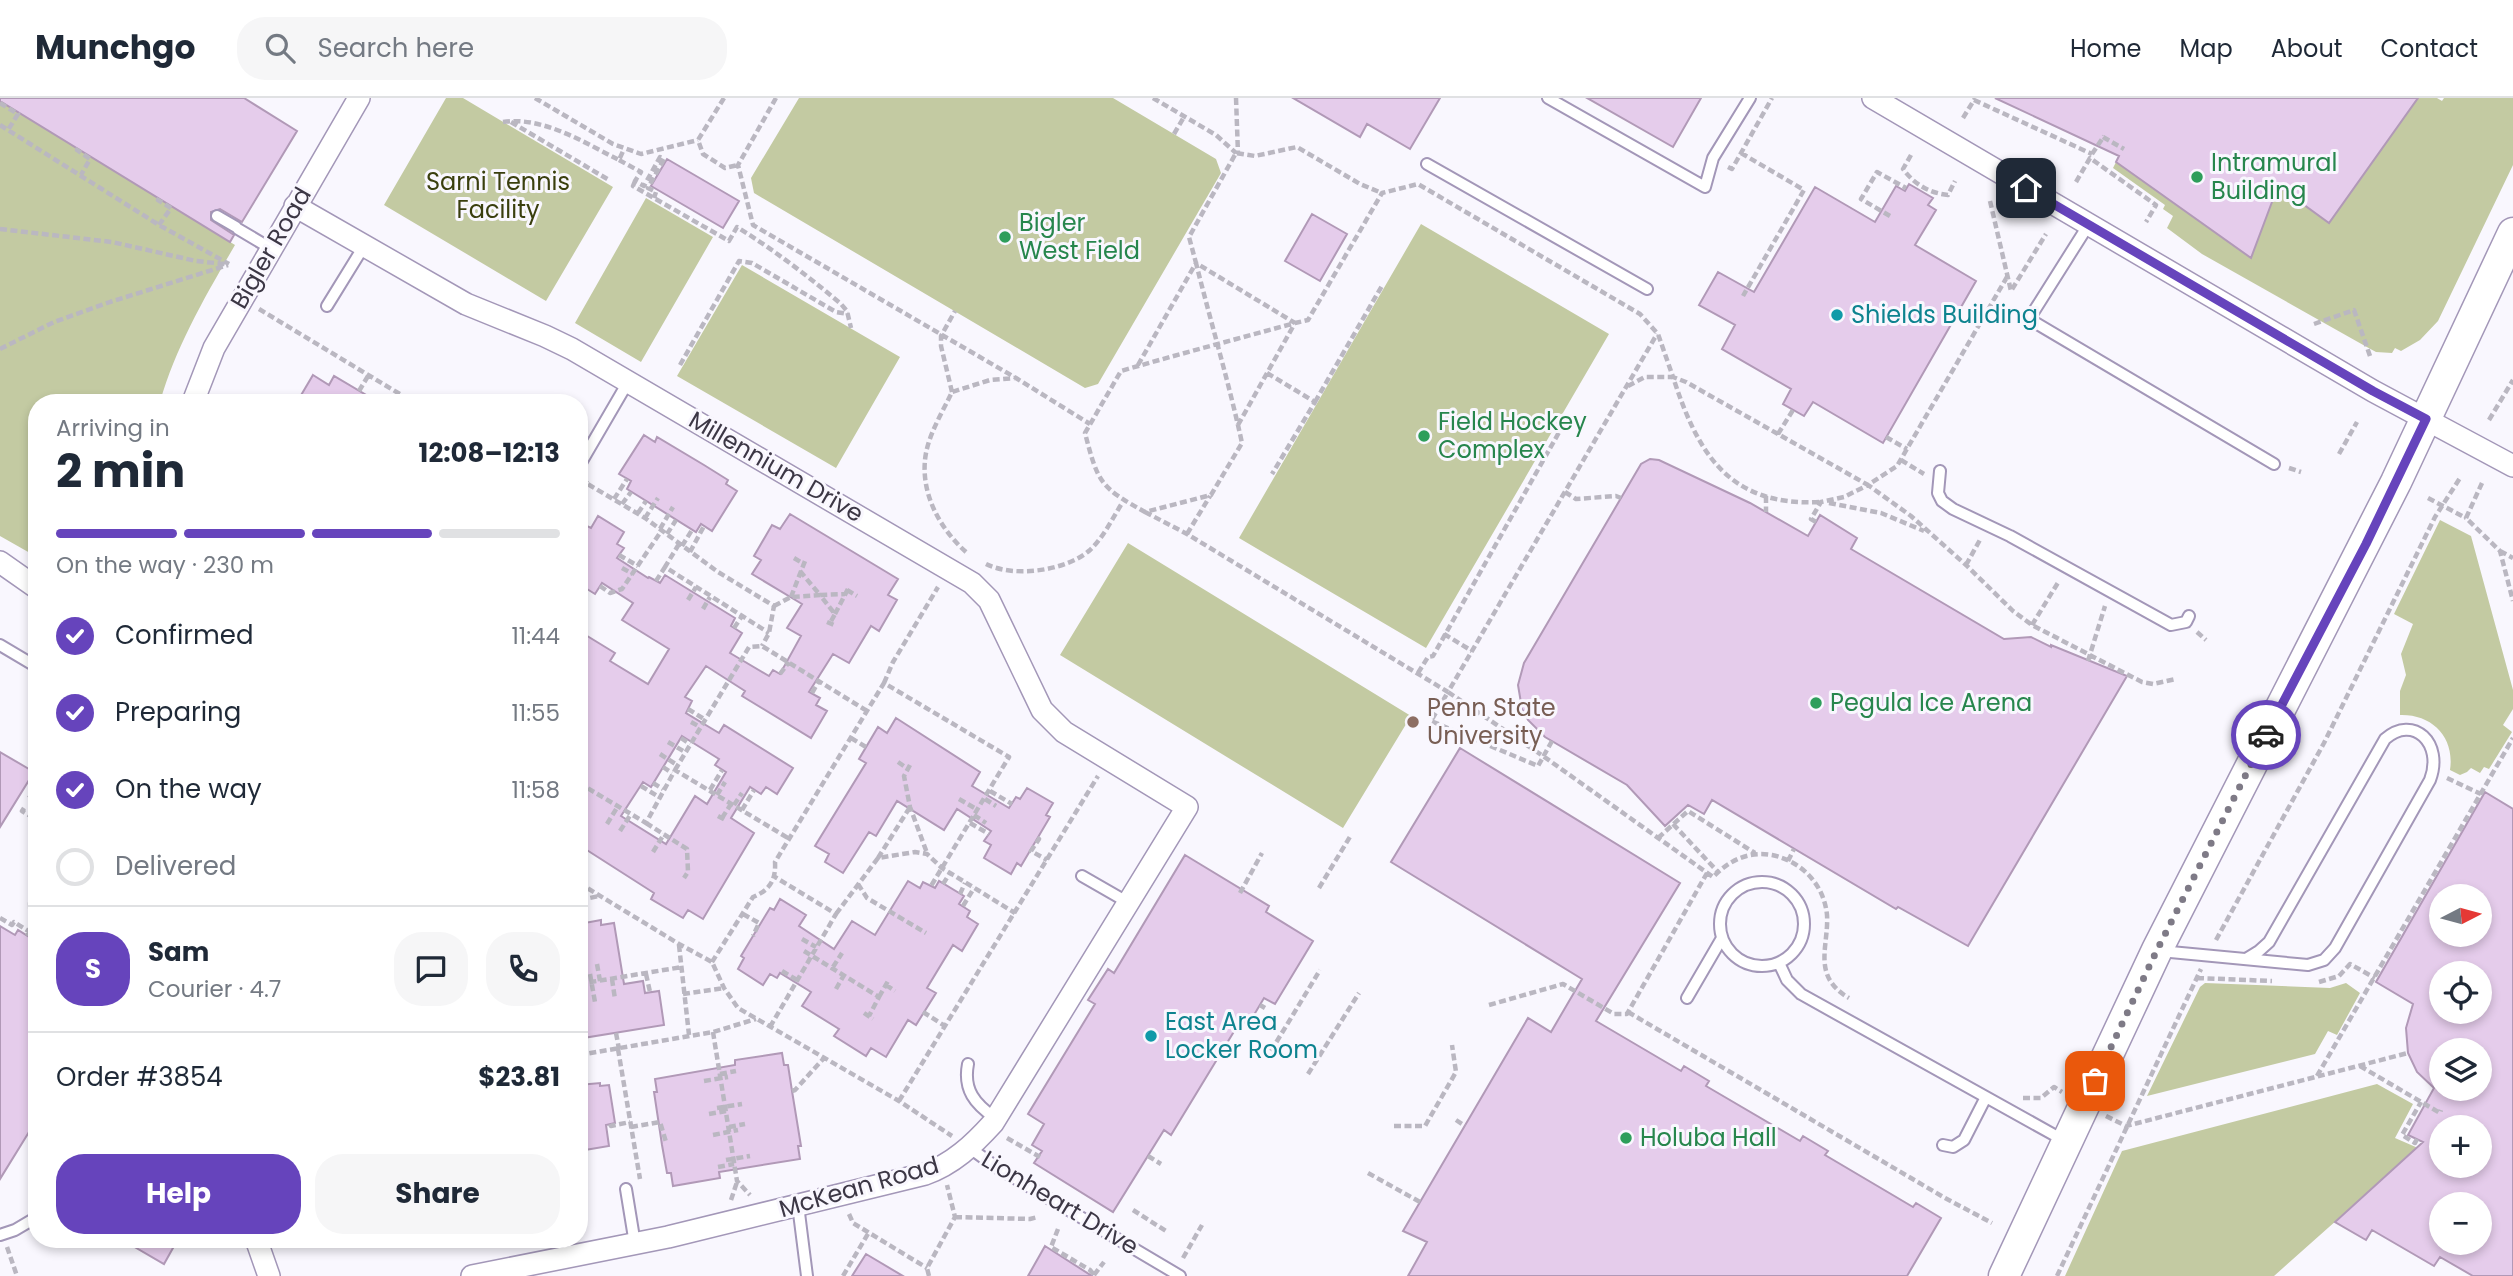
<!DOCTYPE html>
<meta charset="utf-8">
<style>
body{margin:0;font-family:Poppins,sans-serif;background:#f6f6f7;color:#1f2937;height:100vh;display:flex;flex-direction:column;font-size:26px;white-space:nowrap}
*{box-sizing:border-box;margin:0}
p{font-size:23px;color:#747a83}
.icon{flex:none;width:38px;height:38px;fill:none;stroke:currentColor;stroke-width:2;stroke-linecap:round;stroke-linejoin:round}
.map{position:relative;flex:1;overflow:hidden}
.sheet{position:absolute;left:28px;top:296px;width:560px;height:854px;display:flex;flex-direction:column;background:#fff;border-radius:28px;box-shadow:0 4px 10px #0003}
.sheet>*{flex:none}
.needle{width:46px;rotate:84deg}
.tools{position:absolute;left:2429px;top:786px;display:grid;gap:14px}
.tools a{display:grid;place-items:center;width:63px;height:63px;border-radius:50%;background:#fff;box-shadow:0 4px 10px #0003;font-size:35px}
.pin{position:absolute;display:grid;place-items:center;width:60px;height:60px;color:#fff;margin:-30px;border-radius:14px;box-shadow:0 4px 10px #0006}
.courier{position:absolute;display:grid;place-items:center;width:70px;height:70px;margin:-35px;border:5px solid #6644bc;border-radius:50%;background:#fff;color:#222;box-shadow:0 2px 9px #0007}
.overview em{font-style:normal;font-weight:700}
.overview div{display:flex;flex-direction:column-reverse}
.overview{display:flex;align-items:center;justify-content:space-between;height:119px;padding:0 28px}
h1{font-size:46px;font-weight:700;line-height:52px}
.bar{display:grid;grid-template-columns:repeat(4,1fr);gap:10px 7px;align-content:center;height:84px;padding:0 28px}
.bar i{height:9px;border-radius:5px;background:#e0e1e3}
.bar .current{background:#6644bc}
.bar p{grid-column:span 4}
.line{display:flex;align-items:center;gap:18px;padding:0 28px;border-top:2px solid #e0e1e3}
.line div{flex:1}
.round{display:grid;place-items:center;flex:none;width:74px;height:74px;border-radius:28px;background:#f6f6f7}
ol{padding:0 28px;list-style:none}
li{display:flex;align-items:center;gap:21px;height:77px}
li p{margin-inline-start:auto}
li .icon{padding:7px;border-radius:50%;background:#6644bc;color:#fff;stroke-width:4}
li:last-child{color:#747a83}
li i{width:38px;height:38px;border:4px solid #e0e1e3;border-radius:50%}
.cta{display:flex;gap:14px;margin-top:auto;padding:14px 28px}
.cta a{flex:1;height:80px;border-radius:28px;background:#6644bc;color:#fff;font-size:28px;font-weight:700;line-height:80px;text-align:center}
.cta a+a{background:#f6f6f7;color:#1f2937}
header{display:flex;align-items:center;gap:42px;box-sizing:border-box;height:98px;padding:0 35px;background:#fff;border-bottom:2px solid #e0e1e3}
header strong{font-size:33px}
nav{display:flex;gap:38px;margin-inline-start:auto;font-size:24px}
.search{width:490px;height:63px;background:#f6f6f7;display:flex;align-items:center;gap:18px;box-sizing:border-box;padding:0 24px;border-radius:28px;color:#747a83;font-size:26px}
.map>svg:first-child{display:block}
.green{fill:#c3caa2}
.building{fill:#e5cceb;stroke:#b199b7;stroke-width:2;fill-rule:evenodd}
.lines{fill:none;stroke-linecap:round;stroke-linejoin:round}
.service-casing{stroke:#a397b8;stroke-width:14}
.minor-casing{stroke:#a397b8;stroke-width:24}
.secondary-casing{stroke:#a397b8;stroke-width:33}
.path{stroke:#bab7c1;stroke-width:4.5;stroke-dasharray:7 3.5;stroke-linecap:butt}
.service{stroke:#fff;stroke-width:10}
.minor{stroke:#fff;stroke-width:21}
.secondary{stroke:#fff;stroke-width:30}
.done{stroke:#7e7a86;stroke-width:7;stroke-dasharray:0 12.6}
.route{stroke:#6644bc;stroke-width:9}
.leisure-dot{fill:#2e9e5b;stroke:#f9f7fe;stroke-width:2.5}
.culture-dot{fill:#0f9aa8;stroke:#f9f7fe;stroke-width:2.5}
.education-dot{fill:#8d6e63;stroke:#f9f7fe;stroke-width:2.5}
.labels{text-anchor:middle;stroke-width:6;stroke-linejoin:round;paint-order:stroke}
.leisure-label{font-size:24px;fill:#27864d;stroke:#f9f7fe;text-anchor:start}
.park-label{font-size:24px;fill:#3a3f0e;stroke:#f9f7fe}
.street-label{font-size:24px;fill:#3c3745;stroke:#f9f7fe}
.culture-label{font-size:24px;fill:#0d838f;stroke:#f9f7fe;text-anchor:start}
.education-label{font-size:24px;fill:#785e54;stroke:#f9f7fe;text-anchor:start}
</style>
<header>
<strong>Munchgo</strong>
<div class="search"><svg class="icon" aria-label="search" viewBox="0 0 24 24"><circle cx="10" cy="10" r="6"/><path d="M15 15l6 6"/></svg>Search here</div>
<nav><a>Home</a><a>Map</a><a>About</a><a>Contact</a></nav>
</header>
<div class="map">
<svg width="2513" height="1178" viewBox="0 0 2513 1178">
<rect width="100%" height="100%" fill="#f9f7fe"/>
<path class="green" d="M446,0h17l150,89 -67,114 -162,-96z
M799,0h314l103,61 5,14 -123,211 -13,4 -331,-195 -3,-15z
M2418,0h19l5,3 2,-3h69v67l-75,156 -18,19 -19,11 -6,-3 -3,5 -16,-1 -11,-6 -163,-92 -35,-26 6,-12 -10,-7 2,-4 -52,-37 3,-6 135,96 19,-52 11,-17 48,33z
M0,3l235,144c-29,50 -59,101 -75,157h-123v155l-37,-21z
M646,100l67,39 -72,125 -66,-39z
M1421,126l188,110 -183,314 -187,-110z
M742,167l158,92 -64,111 -159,-92z
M2440,422l31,16 42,154v19l-10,16 9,7 -23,37 -5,-2 -4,6 -9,-5 -4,4 -7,3 -10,-5c5,-33 -18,-56 -50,-55v-24l6,-16 -5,-21 12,-30 -19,-10z
M1128,445l283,173 -68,112 -283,-173z
M2205,885l125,5 16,-5 14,10 -23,42 -9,-4 -13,23 -168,42 53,-109z
M2377,986l36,20 -18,34 23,10 -144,128h-209l57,-125z"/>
<path class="building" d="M0,0h244l53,33 -55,91 -22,-13 -9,3v8l23,15 -4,7 -230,-141z
M1293,0h147l-30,51 -43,-25 -7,13z
M1587,0h114l-28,49z
M1995,0h423l-89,125 -51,-37 -27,72 -135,-96 3,-6z
M667,61l72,42 -16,27 -72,-42z
M1909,86l24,14 -5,7 8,5 -21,35 61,36 -93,162 -70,-41 -9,14 -21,-12 8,-15 -69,-40 13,-24 -36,-20 19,-33 36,20 61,-105 60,35 21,-36 9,5z
M1312,116l35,20 -27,47 -35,-20z
M313,277l16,10 5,-9 44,26h-81z
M644,337l11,7 2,-5 47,28 24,15 -2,4 11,7 -25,40 -11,-7 -5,8 -69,-43 4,-8 -12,-7z
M1650,361l9,1 91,43 58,33 12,-21 37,23 -6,11 153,90 27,-2 20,10v-2l76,31 -159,270 -70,-39 -2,2 -184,-109 -8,14 -16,-9 -23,21 -38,-41 -82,-48 -17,-17 -6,-11 -4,-24 6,-22 117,-199z
M790,416l108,65 -10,16 9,5 -18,31 -8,-5 -22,37 -16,-9 -24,38 11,6 -4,7 11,6 -16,27 -69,-42 3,-5 -39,-25 -21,31 7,4 -6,12 33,20 5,-8 69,43 -16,26 -11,-7 -5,7 -11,-7 -19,31 23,15 -51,86 -15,-9 -5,8 -32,-19 3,-6 -75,-48v-214l36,22 -5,8 38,23 21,-35 -47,-29 11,-17 -31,-20 -7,11 -16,-10v-45l8,-13 4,2 7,-12 26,16 -7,12 7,4 -7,10 31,20 1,-1 11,6 5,-8 70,43 -4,8 11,7 -12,20 39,23 4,-6 7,4 21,-38 -14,-8 15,-24 -50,-30 9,-14 -7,-4 18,-31 8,4zM682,638l37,23 -4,6 11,7 -19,32 -12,-8 -29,48 -45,-28 22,-34 8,5z
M896,620l84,54 -8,14 37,22 7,-11 4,2 7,-11 26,15 -7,12 4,2 -29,49 -4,-3 -6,11 -27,-16 7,-13 -7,-4 7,-10 -34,-22 -13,21 -47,-29 -21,35 -7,-4 -26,41 -18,-11 4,-8 -14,-8 51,-83 -7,-4 19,-32 9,6z
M1460,650l220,135 -84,138 85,50 3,-5 25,15 -3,5 94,55 3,-5 25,15 -3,4 88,52 3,-4 25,15 -34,58h-499l19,-34 -24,-11 125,-213 23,14 31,-53 -191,-117z
M0,654l34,20 -34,55z
M2485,694l28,17v467h-40l-33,-19 -6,9 -62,-36 -6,10 -31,-18 88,-80 -15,-7 26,-47 -17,-16 -9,-19 -2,-25 7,-24 -37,-22zM2441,798h39v38h-39zM2441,875h39v39h-39zM2441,952h39v38h-39zM2441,1029h39v39h-39zM2441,1106h39v38h-39z
M1185,757l84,51 -3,6 47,29 -38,63 -11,-6 -16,27 -7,-5 -70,115 -7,-5 -51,82 -79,-49 8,-12 -10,-6 12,-21 -16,-10 67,-110 -7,-4 20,-31 6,4z
M908,783l12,7 3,-6 12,6 4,-7 25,15 -5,8 11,7 -3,6 11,7 -16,27 -9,-6 -26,43 9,5 -20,32 -8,-5 -22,37 -15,-9 -5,8 -32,-20 5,-7 -37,-23 9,-14 -31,-19 -3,5 -7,-4 -7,11 -25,-16 6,-11 -3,-2 12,-20 17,-28 4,2 6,-11 26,16 -7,11 35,23 18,-28 23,14z
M601,822v5l13,-2 10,61 19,-3 2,12 14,-2 5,34 -81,13 -4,-22v-92z
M0,828l15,9 3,-5 19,12v177l-37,60z
M782,955l2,12h4l4,26 9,55h-3l2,13 -81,13 1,6 -47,8 -2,-13h-4l-5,-28 -8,-53h3l-2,-13 80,-14v-5z
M600,985v3l9,-1 6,38 -9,2 3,21 -30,5v-66z
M121,1141h57l-14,25z
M1045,1148l47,30h-64z
M866,1156l37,22h-51z"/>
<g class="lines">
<g class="service-casing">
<path id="service" d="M1548,0l157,89 8,-29 37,-60
M1427,66l220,125
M217,118l19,11
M2089,126l-60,95 245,145
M238,131l32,19
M327,208l37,-60
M582,363l46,-79
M1940,373l-2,22 4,8 11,8 57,27 161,89 15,-3 3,-6
M0,547l37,22
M1082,778l47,27
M1720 826a42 42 0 1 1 84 0a42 42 0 1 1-84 0Z
M2160,853l148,14 16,-5 11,-12 95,-168c14,-37 -17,-66 -45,-41l-116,203 -10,9 -13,8
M1779,865l8,17 14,14 264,147
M1687,900l35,-60
M968,966c-5,26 7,40 27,54
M1943,1047l10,2 11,-7 22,-43
M970,1050l26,19 184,109
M626,1091l9,55
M798,1107l9,71
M0,1137l15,-5 22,-13"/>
</g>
<g class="minor-casing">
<path id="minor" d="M1873,0l500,293 140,75
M295,108l171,98 79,32 27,13 400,234 17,17 53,110 22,22 123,75 -194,316c-20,22 -40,41 -68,51l-257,63 -196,39
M193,304l21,-54 145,-250
M0,464l37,26
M256,1141l13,37"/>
</g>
<g class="secondary-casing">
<path id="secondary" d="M2004,1178l153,-326 239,-468 117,-249"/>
</g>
<path class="path" d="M535,0l78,46 28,10 57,-14
M724,0l-26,42 5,14 22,14 13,-3
M776,0l-38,67 15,60 263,153 74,46
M1153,0l63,37 20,18
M1236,0l2,56
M0,5l18,11 -10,16
M1963,20l11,-18 118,54
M503,24c40,-6 82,21 116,38l5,-11
M511,24l98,58
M0,27l159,100 70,39
M1174,36l10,-17
M2103,39l21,12
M78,50l-1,2 13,9 -9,16
M1741,55l63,37 -61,106
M2092,56l12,-18
M1911,57l-8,14c11,15 26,24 45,26l7,-14
M619,62l22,12 -6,9 9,5 16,-29 4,2 -16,29 8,4 -2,6
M1728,69l4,2 40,-71
M635,83l-2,5 96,55 8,-14c37,23 71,49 104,77l6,7 4,17
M2076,84l14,-24 66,47 -10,17
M159,100l-1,2 13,8 -12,17
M1990,103l21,90 35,-57
M1890,118l-29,-17 16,-27 29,16
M0,131l112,13 84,19 29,3
M259,211l154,93
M2314,226l40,-14 16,46
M0,251l54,-27 56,-20 118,-37
M680,267l59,-104 13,2 84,49 12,2
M1138,267l58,-102 -7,-26 47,-84 19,3 42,-9 63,37 22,9
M1267,275l48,29 -43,72
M1628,288l17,-9h28c25,77 56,130 148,125
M359,293l9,-15
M952,294l-11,-46v-10l14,-25
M1315,304l68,-118
M2489,322l24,-40
M1238,327l57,-102 -99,-60c15,60 33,120 46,180l-31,52 -66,17c-45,-25 -47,-29 -60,-79l36,-62c58,-17 116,-32 174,-48l13,-3 74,-127 36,-9 222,130 18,20 15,43 13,5 182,103 29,-19 110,-189
M1778,336l15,-24
M1886,339l21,12
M2339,356l18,-32
M1901,362l23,14
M2289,370l12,4
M585,377l1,8 59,35 73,54 56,34 -5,27 -7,13
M2482,385l-16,35 34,33 13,50
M1565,394l11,7 40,-3 5,2
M579,395l8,-13
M1766,398v16
M2428,400l38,20
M614,401l13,-20
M1829,405l52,10 43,18
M622,406l9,-12
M1145,414l42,22 261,158 209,-358
M638,415l8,-12
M645,420l13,-20
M1816,424l-5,-3 10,-17 23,-5 24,-12 43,31 55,49 47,46 19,14 110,57 11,2 23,-5
M660,431l13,-22
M667,436l9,-14
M1187,436l23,-38
M679,446l-14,23 104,66
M682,448l10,-16
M2500,453l13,7
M690,454l14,-26
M966,454c-27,-24 -47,-61 -40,-99 4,-21 17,-42 26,-61l38,-12 25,-2
M619,457l19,11
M794,460l10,6
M986,466c28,14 80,7 104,-14 14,-13 23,-33 34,-50
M1966,467l15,-27
M622,470l11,6
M800,473l20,24 25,-1
M656,483l9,-14
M600,488l10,7 12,-4 40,-59
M847,492l10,6
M791,499l14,-36
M688,502l8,-13
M774,508l17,-9 29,-2 15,19 -5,9
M703,511l7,-12
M835,516l14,-27
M827,524l7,3
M2032,527l27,-44
M734,530l8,-12
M2197,534l9,8
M1444,536l28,17
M2088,563l17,-55
M579,574l4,2
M1418,575l10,-16 5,-1 129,-229
M780,576l9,-12
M884,585l9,-21 45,-75
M812,595l7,-12
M688,611l16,10
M691,624l9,5
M681,640l9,6
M851,640l15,9
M1552,643l-14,25 -107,-45 17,-29 95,64 170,121c17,-17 35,-26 59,-22 29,6 52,29 55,60 2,31 -16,61 22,83
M668,644l17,10
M660,656l17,11
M898,664l10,7
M910,667l-6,11 6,31 17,46
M663,669l9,6
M675,672l74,-123 13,-1 105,65
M2447,680l34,16
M579,685l67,40 29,-53 113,68
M653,685l10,6
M641,688l18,11
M710,692l12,-20
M990,693l22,13
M717,697l8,-13
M29,700l2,-3 6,4
M959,701l19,11
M985,701l11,7
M734,707l8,-12
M24,710l-2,3 15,9
M742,712l12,-20
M974,717l12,8
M718,718l9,5
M722,720l9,-14
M646,725l41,26 1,23 -4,6
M970,725l19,11
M607,726l11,-18
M1673,726l45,48
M620,733l11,-17
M1037,740l2,1 -8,12 16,9
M1658,740l30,-27 67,42
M653,754l11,-18
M878,760l32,-51
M1788,763l6,-12
M579,785l100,61 33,18 12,26 14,20 161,93 53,35
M858,786l9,14 59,35
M943,786l7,-11
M1319,790l32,-53
M1240,795l22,-40
M960,796l5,-11
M580,802l19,-4
M963,808l11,-18
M743,816l16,9 -6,13
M836,816l42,-56 37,-6 12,2 15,14 73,45
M0,820l12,7 2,-3 16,10
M579,824l4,-1 -3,-21
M31,832l-1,-26 7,-81
M27,838l10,-20
M802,841l14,8
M2216,842l108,-197 111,-226 25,-39
M679,847l10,90
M804,853l75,46 -10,19
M712,864l41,-65c17,-7 23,-17 22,-35l109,-179 125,74 -78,129
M597,866l3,17
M833,869l9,-14
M782,873l15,9
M590,876l5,28
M646,876l4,18
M2197,880l75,3
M612,881l3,20
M2319,884l20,-6 11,-12 25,14
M579,886l103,-17
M886,887l9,6
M836,891l8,-14
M683,896l41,-6
M879,899l9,-16
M1260,907l5,3
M1489,907l74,-21 51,30h13l80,-141
M923,914l22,14
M1628,914l317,186 47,25
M864,915l9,6
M1251,920l6,3
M770,929l66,-113 -61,-37
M713,934l24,149 13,14
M616,935l3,16
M618,951l22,130
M1271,953l49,-81
M579,957l134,-23 43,-13
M2360,968l80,47 1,-3
M720,976l16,-3
M1308,976l51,-81
M2317,978l196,-338
M704,983l24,-4
M792,993l3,-1 29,-32
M2023,1000h18l13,-11 8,5
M899,1003l199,-325
M717,1010l25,-4
M709,1016l17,-3
M2106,1018l20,10 282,-73
M1456,1022l9,6
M610,1026l1,2 19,-4
M1394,1028h31l31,-54 -4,-27
M631,1029l29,-5 6,20
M729,1029l16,-3
M713,1037l25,-5
M1007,1040l33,19
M2417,1041l-2,4 -13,-8 19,-33
M1148,1058l13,8
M726,1062l24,-4
M718,1069l16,-3
M1368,1075l52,29
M731,1102l6,-18
M1133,1112l33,21
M849,1116l4,9 74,45
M955,1119l75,2 8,-2
M1058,1131l-7,18 39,23 5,6
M7,1149l10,29
M1183,1160l19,-33
M1094,1177l10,-13
M843,1178l26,-44
M929,1178l-2,-8 28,-51 -8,-32
M2057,1178l144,-307"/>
<use href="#service" class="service"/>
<use href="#minor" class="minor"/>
<use href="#secondary" class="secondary"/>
</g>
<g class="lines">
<path class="done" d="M2095,983l62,-131 109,-215"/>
<path class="route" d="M2026,90l347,203 53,28 -60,125 -100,191"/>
</g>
<g class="leisure-dot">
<circle cx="2197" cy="79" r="7"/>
<circle cx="1005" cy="139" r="7"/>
<circle cx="1424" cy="338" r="7"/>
<circle cx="1816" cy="605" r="7"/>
<circle cx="1626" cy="1040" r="7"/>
</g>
<g class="culture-dot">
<circle cx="1837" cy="217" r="7"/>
<circle cx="1151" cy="938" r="7"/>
</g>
<circle class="education-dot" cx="1413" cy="624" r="7"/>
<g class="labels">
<g class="leisure-label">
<text x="2211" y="73">Intramural<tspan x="2211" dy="28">Building</tspan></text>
<text x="1019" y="133">Bigler<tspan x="1019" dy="28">West Field</tspan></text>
<text x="1438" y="332">Field Hockey<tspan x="1438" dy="28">Complex</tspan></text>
<text x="1830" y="613">Pegula Ice Arena</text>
<text x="1640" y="1048">Holuba Hall</text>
</g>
<g class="park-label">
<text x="498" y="92">Sarni Tennis<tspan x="498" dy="28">Facility</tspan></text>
</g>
<g class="street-label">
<text transform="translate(271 150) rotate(-60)" y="8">Bigler Road</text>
<text transform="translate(776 369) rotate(30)" y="8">Millennium Drive</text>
<text transform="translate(859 1089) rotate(-16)" y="8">McKean Road</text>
<text transform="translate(1060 1105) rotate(31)" y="8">Lionheart Drive</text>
</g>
<g class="culture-label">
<text x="1851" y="225">Shields Building</text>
<text x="1165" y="932">East Area<tspan x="1165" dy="28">Locker Room</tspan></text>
</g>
<g class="education-label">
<text x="1427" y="618">Penn State<tspan x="1427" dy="28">University</tspan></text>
</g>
</g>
</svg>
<div class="tools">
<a><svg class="needle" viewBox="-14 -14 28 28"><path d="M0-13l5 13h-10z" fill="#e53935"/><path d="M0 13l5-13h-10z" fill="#747a83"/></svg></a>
<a><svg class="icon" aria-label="locate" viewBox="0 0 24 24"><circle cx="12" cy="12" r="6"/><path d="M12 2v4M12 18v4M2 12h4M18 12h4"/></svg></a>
<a><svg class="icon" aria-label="layers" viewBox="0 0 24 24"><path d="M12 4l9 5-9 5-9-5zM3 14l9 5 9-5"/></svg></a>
<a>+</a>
<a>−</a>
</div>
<div class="pin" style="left:2095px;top:983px;background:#ea580c"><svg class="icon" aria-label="bag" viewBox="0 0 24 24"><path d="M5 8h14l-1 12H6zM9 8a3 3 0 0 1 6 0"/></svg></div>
<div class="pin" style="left:2026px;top:90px;background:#1f2937"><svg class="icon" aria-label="home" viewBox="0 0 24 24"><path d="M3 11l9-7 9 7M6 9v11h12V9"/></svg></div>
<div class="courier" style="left:2266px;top:637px"><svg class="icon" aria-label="car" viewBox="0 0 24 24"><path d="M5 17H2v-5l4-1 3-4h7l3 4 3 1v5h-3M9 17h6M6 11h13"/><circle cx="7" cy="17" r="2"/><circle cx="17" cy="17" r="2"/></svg></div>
<section class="sheet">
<div class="overview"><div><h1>2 min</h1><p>Arriving in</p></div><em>12:08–12:13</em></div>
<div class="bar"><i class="current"></i><i class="current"></i><i class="current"></i><i></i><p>On the way · 230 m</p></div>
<ol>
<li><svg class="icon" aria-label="check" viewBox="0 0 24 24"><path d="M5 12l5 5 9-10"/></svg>Confirmed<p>11:44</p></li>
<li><svg class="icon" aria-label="check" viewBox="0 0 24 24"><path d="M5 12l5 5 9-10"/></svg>Preparing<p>11:55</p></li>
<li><svg class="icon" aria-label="check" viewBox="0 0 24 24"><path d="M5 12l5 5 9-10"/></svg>On the way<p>11:58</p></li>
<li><i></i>Delivered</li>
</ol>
<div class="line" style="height:126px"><b class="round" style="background:#6644bc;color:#fff">S</b><div><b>Sam</b><p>Courier · 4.7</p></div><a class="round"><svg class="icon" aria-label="chat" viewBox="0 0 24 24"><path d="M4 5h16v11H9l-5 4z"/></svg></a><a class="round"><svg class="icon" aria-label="phone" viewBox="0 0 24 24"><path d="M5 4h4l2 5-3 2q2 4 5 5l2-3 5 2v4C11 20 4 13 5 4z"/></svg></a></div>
<div class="line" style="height:91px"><div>Order #3854</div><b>$23.81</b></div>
<div class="cta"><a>Help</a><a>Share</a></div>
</section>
</div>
